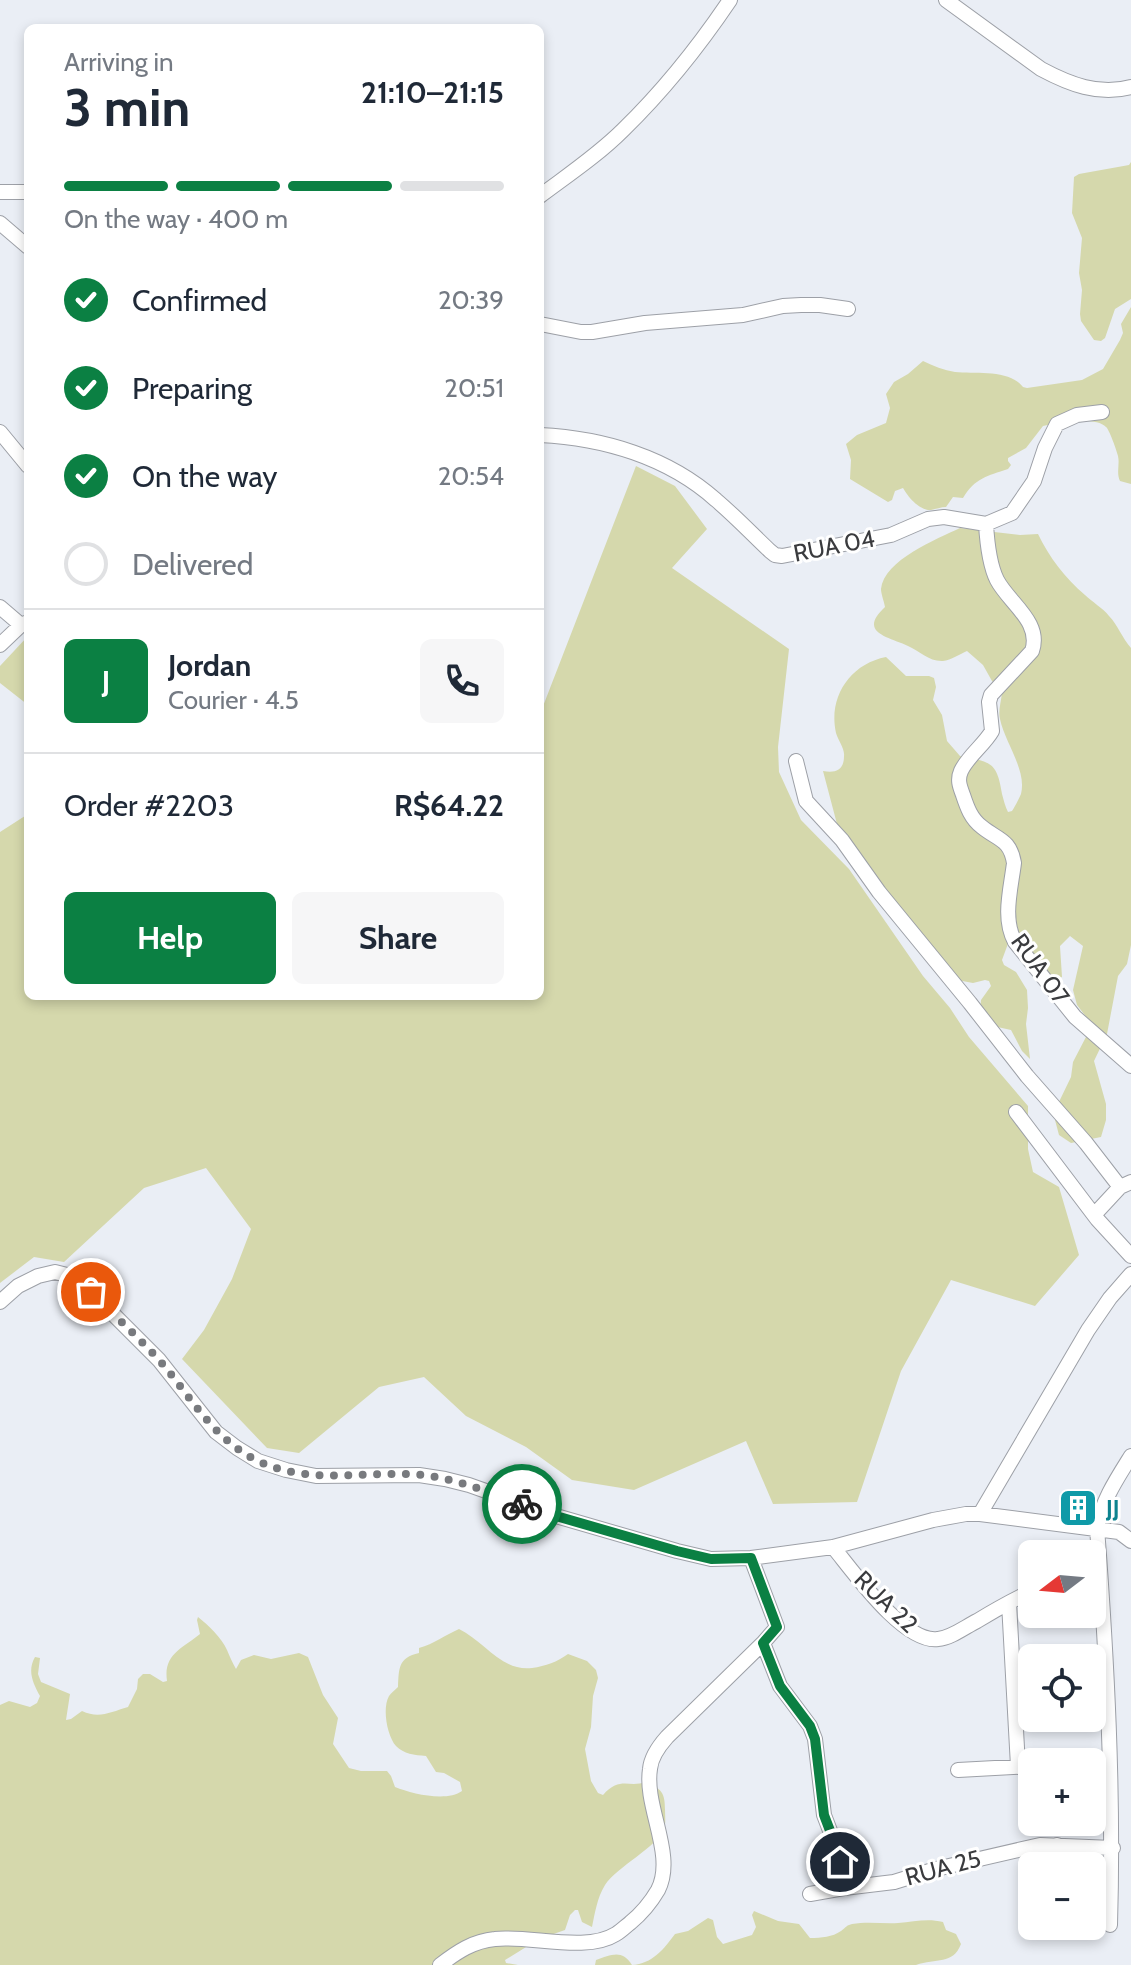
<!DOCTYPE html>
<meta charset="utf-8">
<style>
body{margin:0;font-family:Cabin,sans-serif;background:#f6f6f7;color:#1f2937;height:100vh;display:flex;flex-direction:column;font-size:30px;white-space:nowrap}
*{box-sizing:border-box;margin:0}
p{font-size:26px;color:#747a83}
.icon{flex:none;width:44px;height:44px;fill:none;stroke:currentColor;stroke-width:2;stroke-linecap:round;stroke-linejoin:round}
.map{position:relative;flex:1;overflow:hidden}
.sheet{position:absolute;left:24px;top:24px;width:520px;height:976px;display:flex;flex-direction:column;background:#fff;border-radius:12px;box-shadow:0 4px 12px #0003}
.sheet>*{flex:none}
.needle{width:52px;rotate:254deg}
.controls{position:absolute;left:1018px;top:1540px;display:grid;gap:16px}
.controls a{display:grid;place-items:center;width:88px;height:88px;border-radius:12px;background:#fff;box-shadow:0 4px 12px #0003;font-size:40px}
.pin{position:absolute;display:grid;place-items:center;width:68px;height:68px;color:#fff;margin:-34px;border:4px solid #fff;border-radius:50%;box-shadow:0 2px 8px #0007}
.courier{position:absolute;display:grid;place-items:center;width:80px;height:80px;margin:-40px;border:6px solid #0b8043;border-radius:50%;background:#fff;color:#222;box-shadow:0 2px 10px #0007}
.head em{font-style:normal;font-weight:700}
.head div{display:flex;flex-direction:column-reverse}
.head{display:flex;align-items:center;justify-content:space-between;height:136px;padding:0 40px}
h1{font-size:52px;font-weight:700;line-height:60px}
.bar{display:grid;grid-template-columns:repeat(4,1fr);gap:12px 8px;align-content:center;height:96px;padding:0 40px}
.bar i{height:10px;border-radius:6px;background:#e0e1e3}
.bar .selected{background:#0b8043}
.bar p{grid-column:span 4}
.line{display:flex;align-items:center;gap:20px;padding:0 40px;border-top:2px solid #e0e1e3}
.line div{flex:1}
.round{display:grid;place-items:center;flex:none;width:84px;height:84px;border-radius:12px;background:#f6f6f7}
ol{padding:0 40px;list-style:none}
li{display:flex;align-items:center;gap:24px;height:88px}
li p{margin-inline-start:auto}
li .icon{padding:8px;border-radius:50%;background:#0b8043;color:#fff;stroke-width:4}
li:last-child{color:#747a83}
li i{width:44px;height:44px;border:4px solid #e0e1e3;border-radius:50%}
.action{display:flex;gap:16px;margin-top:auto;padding:16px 40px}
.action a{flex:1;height:92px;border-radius:12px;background:#0b8043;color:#fff;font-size:32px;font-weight:700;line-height:92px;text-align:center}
.action a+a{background:#f6f6f7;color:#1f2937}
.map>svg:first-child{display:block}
.green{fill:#d5d8ac}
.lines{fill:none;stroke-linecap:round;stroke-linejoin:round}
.minor-casing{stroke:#9da0a7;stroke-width:16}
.minor{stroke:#fff;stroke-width:14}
.done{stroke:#787a7e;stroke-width:8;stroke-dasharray:0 14.4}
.route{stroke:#0b8043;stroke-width:10}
.labels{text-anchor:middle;stroke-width:6;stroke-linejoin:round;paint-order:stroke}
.street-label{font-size:24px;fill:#3a3b3e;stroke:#fff}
.culture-label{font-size:24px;font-weight:bold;fill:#0d838f;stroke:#fff;text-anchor:start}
</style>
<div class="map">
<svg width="1131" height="1965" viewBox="0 0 1131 1965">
<rect width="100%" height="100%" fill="#eaeef5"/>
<path class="green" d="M1131,162v137l-16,10 -10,29 -4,3 -7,-1 -13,-19 -1,-7 2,-24 -3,-17 3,-35 -10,-25 2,-36 5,-3 50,-9z
M1131,307v177l-11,-3c-4,-9 0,-16 -2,-25 -1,-5 -9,-27 -12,-29 -10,-11 -49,-4 -63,-1l-17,22 -18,10v3l3,4 -3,4c-21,7 -33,9 -45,29l-10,-1 -7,10c-5,0 -10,2 -15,3 -11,1 -23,-13 -28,-22l-8,3 -3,9 -4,2 -38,-23 1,-19 -5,-16 11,-9 29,-12 4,-15 -4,-14 8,-12 14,-8 15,-13c10,5 21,9 32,11 21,2 54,-3 68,15l4,1 55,-8 21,-11 17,-29 3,-7 -2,-9z
M636,466l39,20 32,43 -35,39 117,81 -11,98 1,25 22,48 48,49 74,107 27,32 19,29 59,69v43l5,23 26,15 20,68 -44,51 -84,-26 -50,91 -44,131 -84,2 -27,-63 -112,49 -62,-10 -46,-33 -60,-31 -42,-39 -45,10 -80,66 -32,-5 -85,-89 22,-29 28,-51 19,-50 -45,-61 -62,20 -80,74 -30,-5 -34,26v-451l28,-18v182h512v-282z
M960,528l60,7 18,-1c11,23 27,44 47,61 7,7 18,13 24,21 9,9 13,22 22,32v297l-4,19 -9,12 -11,58 -13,27 12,43v16l-5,17 -30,6 -12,-8 -4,-15 2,-14 14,-29 2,-15 14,-27v-17l-10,-13 -4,-15 10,-44 -13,-10 -10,10 2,31 -14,6 -39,-42 -7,19 2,5 12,7 11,18 1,18 -2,16 4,35 -8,-8 -11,-21 -18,-4 -13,-12 1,-14 10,-14 -2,-5 -4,-1 -12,3 -16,-3 -115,-137 -19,-72c12,2 21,0 21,-15 1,-7 -6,-16 -8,-23 -8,-36 14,-69 50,-76l20,19h23l5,2 2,9 -3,13 9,15 5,26 13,15c30,6 37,5 42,38 2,7 3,12 6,18l4,-1c3,-5 7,-12 9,-17 6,-24 -16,-51 -21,-75 -2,-8 1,-17 2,-26l-10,-12 -9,-16 -16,-14c-7,3 -16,9 -24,10 -13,1 -24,-10 -35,-15 -19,-9 -51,-13 -23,-39 -1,-6 -4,-13 -4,-18 3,-29 56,-50 79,-61z
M28,636v69l-28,-22v-17z
M198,1617c10,8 24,21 29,33 3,7 5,12 9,19l5,-9 13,-5 17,4 28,-6 9,4 15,38 15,23 -5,26 16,24 12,3h26l4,5 4,11c17,7 52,15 67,4l-2,-9 -16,-9 -8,-1 -10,-16c-12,-1 -22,-2 -30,-10 -9,-10 -14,-38 -7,-50 2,-3 6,-6 9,-9 1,-19 0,-29 21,-34v-5c15,-4 26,-13 40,-19 25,12 43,43 73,39 14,-2 25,-6 36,-14l19,7 9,9 2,8 -5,18 -2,31 -6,22 6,32 7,12 5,2c17,-19 25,-7 43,-13 16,7 19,11 19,28 0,6 1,14 -1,19 -6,17 -47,38 -59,56 -8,13 -10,28 -13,42l-10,-5 -4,-12h-3l-5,5 -5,15 -26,9 -34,21 1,3 12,2h-518v-260l9,-4 21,6 7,-4 3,-7c-7,-13 -13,-25 -5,-39l5,1 -2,16 3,8 29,12 -4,26 5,-1 11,-8c17,8 29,1 46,-4l9,-18 1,-10 5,-5h7l13,8 4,-1c-4,-27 16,-33 33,-47l-3,-14z
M754,1911l24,10 21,3 11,14c12,0 22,-1 31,-7 7,-5 4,-5 11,-7 16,-3 31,0 46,-1 16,-1 29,-5 45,-1l3,8 10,4 5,10c-8,21 -25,14 -45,21h-321l1,-5c15,-5 26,-11 36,5 20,-1 32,-16 43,-31l13,-3 20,-13 5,2 4,17 6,7 29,-9 4,-8 -4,-12z"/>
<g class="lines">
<g class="minor-casing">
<path id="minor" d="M946,0l95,69c28,15 58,27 90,18
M0,192h28
M540,196c28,-21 58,-41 83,-66 40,-39 76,-84 107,-130
M0,223l28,24
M540,324l41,8h11l53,-9 98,-8 40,-9 18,-1h19l28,4
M0,432l28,34
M540,435c63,3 128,22 176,65 19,16 36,34 54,51l5,4 7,1 109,-21 37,-16 16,-2 42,7 26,-11 22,-32 11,-33 12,-24 20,-9 25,-3
M986,524c1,17 3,40 11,56 12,23 45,42 35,71l-41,44 -2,7 3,29c-8,14 -24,25 -31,40 -4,9 -1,16 2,24 4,12 8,24 19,32 16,13 28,12 32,36 -3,25 -12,56 1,79l60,75 56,49
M0,607l21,18
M0,645l21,-20 7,-3
M796,761l10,40 36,39 37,52 91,111 57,73 59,67 34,44
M1016,1112l81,107 34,37
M1094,1215l26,-28 11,-5
M0,1302l18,-16 20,-10 17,-4 16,4 20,16 68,68 57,72 21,16 21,13 28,9 30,6 103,-1 26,4 24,6 87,31 121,35 34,8 40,-1 82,-11 100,-27 33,-6h14l139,18 12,9
M980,1514l108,-184 22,-32 21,-24
M833,1547c20,24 71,97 105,92 13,-1 27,-12 39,-18 18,-11 36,-21 55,-30
M1009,1603l9,163
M763,1643l17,43 30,40 5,13 9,76 13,34 7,39 50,-6 42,-13 104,-24 73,3
M1092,1764h17
M958,1770l74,-4
M1055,1866l2,-21
M810,1894l34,-6
M1110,1925c4,-132 -3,-264 -13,-397 5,-27 19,-48 34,-72
M440,1965c17,-13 33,-24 55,-26 35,-4 91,14 121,-5 5,-3 10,-8 14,-11 11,-9 21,-21 28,-33 18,-35 -14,-83 -8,-121 1,-12 9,-23 17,-32l96,-94 14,-16 -26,-69"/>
</g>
<use href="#minor" class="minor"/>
</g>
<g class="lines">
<path class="done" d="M91,1292c23,23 47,45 69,69 31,36 54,79 98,100 54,25 108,9 164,14 35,4 67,17 100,29"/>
<path class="route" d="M522,1504l34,12 121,35 34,8 40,-1 26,69 -14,16 17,43 30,40 5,13 9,76 13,34 3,13"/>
</g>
<defs>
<g id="building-square" transform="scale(2)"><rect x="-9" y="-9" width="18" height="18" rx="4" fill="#0f9aa8" stroke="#fff"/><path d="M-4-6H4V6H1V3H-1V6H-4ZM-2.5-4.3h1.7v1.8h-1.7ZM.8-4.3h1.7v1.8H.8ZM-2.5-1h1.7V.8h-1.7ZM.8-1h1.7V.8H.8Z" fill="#fff"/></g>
</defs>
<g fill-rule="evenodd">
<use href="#building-square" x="1078" y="1508"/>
</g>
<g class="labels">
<g class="street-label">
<text transform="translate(834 546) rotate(-11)" y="8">RUA 04</text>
<text transform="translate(1040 969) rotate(54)" y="8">RUA 07</text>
<text transform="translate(886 1602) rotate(44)" y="8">RUA 22</text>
<text transform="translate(943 1868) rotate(-15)" y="8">RUA 25</text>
</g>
<g class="culture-label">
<text x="1106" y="1516">JJ</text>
</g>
</g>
</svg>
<div class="controls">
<a><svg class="needle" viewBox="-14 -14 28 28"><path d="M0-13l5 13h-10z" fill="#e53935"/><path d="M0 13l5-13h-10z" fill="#747a83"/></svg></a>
<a><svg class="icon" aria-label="locate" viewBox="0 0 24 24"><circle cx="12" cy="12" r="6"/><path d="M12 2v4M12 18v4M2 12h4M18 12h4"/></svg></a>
<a>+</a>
<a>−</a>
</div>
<div class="pin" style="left:91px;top:1292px;background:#ea580c"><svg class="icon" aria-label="bag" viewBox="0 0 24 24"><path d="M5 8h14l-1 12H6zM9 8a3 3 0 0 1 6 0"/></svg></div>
<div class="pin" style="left:840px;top:1862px;background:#1f2937"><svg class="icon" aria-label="home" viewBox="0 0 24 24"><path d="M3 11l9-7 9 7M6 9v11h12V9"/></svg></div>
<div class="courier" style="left:522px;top:1504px"><svg class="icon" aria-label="bike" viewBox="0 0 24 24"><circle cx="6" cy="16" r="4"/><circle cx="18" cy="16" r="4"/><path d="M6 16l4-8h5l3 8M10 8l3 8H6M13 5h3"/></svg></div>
<section class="sheet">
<div class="head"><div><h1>3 min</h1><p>Arriving in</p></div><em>21:10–21:15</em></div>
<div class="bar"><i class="selected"></i><i class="selected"></i><i class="selected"></i><i></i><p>On the way · 400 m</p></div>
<ol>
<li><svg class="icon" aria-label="check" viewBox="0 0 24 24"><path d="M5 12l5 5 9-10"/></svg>Confirmed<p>20:39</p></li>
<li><svg class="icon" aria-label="check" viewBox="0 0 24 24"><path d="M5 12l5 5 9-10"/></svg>Preparing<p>20:51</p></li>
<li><svg class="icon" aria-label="check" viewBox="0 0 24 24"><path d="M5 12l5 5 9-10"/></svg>On the way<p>20:54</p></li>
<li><i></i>Delivered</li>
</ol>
<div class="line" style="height:144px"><b class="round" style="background:#0b8043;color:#fff">J</b><div><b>Jordan</b><p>Courier · 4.5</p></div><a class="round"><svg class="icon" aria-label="phone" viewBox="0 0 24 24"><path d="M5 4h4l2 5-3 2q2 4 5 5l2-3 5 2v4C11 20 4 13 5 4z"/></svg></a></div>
<div class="line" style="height:104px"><div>Order #2203</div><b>R$64.22</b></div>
<div class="action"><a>Help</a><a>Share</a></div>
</section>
</div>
